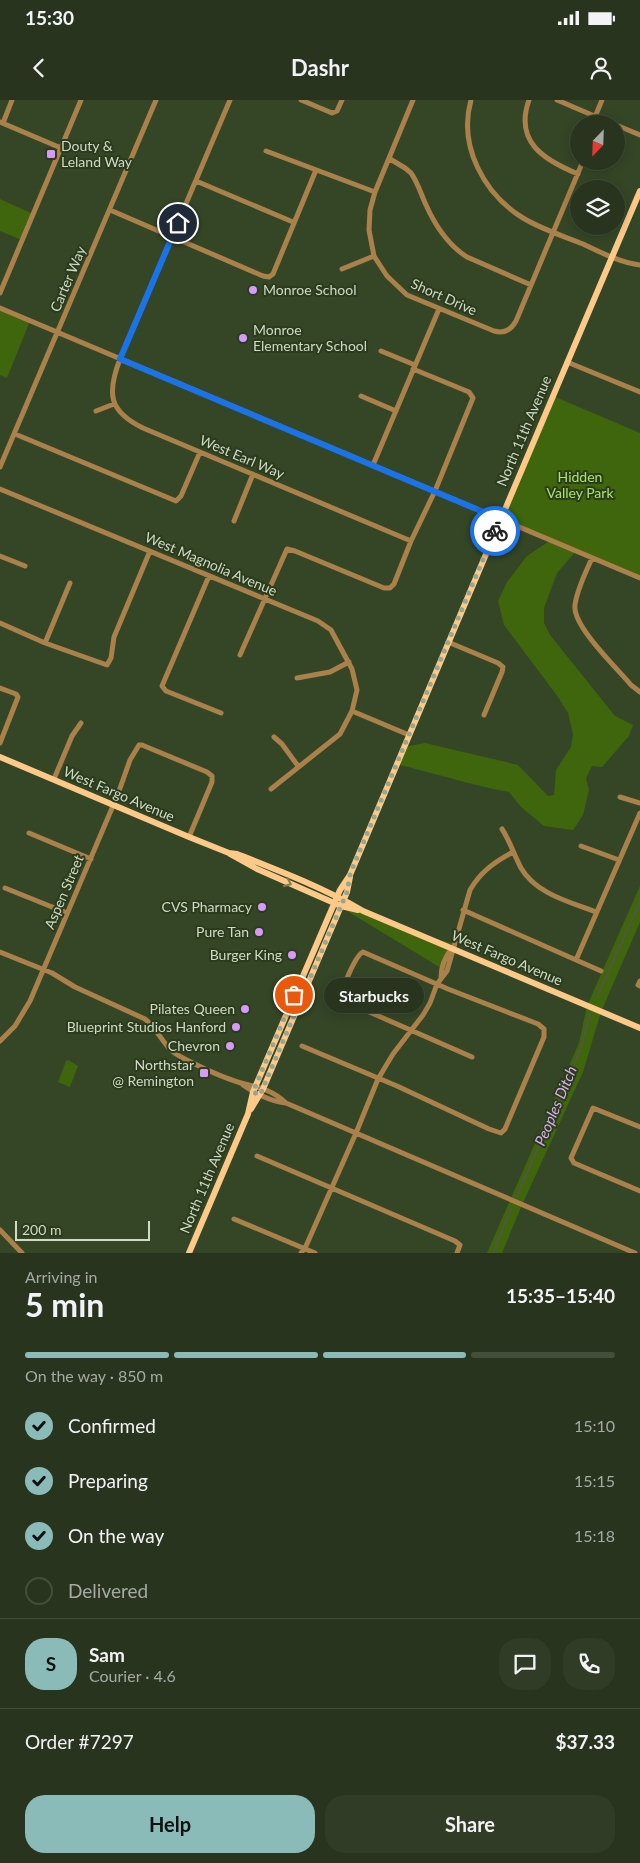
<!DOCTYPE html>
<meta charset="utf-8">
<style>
body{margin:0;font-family:Lato,sans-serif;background:#303c26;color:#f1f3f6;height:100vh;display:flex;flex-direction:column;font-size:19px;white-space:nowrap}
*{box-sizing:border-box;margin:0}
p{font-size:16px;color:#a5aaa4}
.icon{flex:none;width:28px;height:28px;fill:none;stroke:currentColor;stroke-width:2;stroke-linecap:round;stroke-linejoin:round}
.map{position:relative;height:1153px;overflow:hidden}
.sheet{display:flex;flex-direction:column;background:#28341d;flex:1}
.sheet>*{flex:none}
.needle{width:32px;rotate:203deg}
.fabs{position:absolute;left:570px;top:15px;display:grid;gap:10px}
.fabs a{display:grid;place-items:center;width:55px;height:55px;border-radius:50%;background:#28341d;box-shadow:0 2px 12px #0003,0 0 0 1px #444f3b;font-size:25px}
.scale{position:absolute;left:15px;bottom:12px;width:135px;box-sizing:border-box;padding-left:5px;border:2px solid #cfdac7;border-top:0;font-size:14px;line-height:18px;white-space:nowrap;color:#cfdac7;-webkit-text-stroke:4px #2b3b1c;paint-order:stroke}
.pin{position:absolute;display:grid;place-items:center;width:42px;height:42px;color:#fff;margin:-21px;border:2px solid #fff;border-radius:50%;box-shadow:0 1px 5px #0007}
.courier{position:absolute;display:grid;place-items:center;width:50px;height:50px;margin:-25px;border:4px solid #1a73e8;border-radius:50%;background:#fff;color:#222;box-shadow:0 1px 6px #0007}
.bubble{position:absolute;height:35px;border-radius:18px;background:#28341d;box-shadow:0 2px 12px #0003,0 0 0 1px #444f3b;font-size:16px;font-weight:700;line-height:35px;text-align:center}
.headline em{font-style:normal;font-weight:700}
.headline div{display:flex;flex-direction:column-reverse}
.headline{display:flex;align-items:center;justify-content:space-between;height:85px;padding:0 25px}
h1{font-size:32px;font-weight:700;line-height:38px}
.bar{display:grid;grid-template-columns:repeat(4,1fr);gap:8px 5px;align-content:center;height:60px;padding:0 25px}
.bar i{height:6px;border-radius:4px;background:#444f3b}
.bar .on{background:#8bbbb9}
.bar p{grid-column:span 4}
.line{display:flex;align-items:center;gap:12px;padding:0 25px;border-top:1px solid #444f3b}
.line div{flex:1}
.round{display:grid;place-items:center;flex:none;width:52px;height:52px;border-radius:20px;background:#303c26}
ol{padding:0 25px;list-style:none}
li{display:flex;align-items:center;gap:15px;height:55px}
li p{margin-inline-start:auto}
li .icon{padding:5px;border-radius:50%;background:#8bbbb9;color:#111;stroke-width:4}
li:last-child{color:#a5aaa4}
li i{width:28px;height:28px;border:2px solid #444f3b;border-radius:50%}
.cta{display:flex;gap:10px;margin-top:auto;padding:10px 25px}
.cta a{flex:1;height:58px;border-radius:20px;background:#8bbbb9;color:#111;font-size:20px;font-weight:700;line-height:58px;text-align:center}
.cta a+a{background:#303c26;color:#f1f3f6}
.status{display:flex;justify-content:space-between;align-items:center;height:35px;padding:0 25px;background:#28341d;direction:ltr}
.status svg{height:14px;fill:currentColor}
header{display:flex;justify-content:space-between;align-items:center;height:65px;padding:0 25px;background:#28341d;font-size:22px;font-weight:700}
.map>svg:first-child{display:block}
.green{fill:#3f660c}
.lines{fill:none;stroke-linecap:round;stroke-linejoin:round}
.stream{stroke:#6a4479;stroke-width:1}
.minor{stroke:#ab814b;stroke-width:5}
.major{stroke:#fcc989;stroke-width:6}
.oneway{stroke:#897b4d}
.done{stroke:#99a68f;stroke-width:5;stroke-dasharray:0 9}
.route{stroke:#1a73e8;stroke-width:6}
.poi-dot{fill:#d69bfa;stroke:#2b3b1c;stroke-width:2}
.labels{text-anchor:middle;stroke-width:4;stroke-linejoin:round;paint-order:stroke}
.poi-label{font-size:14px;fill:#cfdac7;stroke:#2b3b1c;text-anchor:end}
.street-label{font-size:14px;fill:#cfdac7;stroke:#2b3b1c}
.park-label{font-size:14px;fill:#a7e56c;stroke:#2b3b1c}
.water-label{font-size:15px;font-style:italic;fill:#d8b0f2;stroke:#2b3b1c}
</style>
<div class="status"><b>15:30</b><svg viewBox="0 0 49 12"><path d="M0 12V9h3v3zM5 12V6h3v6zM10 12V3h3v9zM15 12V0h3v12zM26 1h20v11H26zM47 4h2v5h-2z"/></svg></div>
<header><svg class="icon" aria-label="back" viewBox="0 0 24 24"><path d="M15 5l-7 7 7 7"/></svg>Dashr<svg class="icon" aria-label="person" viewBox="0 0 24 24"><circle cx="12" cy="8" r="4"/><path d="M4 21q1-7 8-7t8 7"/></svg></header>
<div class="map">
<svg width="640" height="1153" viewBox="0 0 640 1153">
<rect width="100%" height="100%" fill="#354627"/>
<path class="green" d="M0,99l33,15 -11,26 -22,-9z
M0,208l30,13 -23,57 -7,-3z
M553,296l87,37v145l-64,-27 -19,22 -13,35v15l6,12 65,81 18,9 -4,11 -27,31 -10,-1 -6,12 3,12 -6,25 -10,15 -29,-4 -23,-19 -12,-15c-38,-7 -75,-19 -113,-28l8,-17 21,-4 93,22 30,31 6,-1 2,-25 15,-23 2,-13 -5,-21 -10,-16 -54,-72 -6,-24 9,-19 20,-26 24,-16 -51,-21z
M640,786v36l-39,90 -18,60 -61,133 -20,48h-15l92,-210 8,-37z
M337,796l87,39 30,9 -7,27 -6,6v-9l-107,-65z
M68,960l10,6 -8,21 -12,-5 8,-21z"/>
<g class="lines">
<path class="stream" d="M597,897l43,-95
M517,1096l64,-148 9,-34
M493,1153l18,-45"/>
<path class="minor" d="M230,0l-110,259c-13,34 -12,52 23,69l268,113
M301,0l31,13 5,-2 5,-11
M413,0l-38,92 -5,18 -1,20 5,26 13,20 20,19 87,36c10,3 17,-1 22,-10l67,-160
M471,0c-13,46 13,94 52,118 18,11 40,18 60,26 17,8 38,19 57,21
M529,0c-15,42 15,60 49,74
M557,0l56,24
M0,22l61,26
M3,23l9,-23
M592,24l10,-24
M616,25l24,10
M266,51l109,41
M390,59l15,9 6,5c7,10 10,21 15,32 9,20 22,40 41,52l64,28
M196,81l97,41
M110,110l153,66 6,1 4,-3 43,-104
M342,169l32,-13
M0,193l81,-193
M0,208l640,270
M381,251l34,14
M567,262l73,30
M361,296l35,15
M96,311l18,-7
M15,334l161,67 5,-5 19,-44
M373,365l66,-156
M0,367l156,-367
M0,389l318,132 13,9 21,39 5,21 -5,21 -12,23 -69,55
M234,421l19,-47
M0,456l25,10
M592,458c-6,14 -15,31 -17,47 -3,21 42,63 56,80l9,7
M209,476l-47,110 4,5 55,22
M0,523l45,20 62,22 4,-7 3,-21 36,-86
M448,542l50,21 5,4 -1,5 -18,43
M45,543l25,-60
M240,555l47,-106 8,2 89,37h6l4,-4 17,-43 24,-50 38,-93 -4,-6 -56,-23
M297,578l33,-6 19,-10
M0,588l16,6 2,3 -18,46
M352,611l57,24
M274,637l8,7 16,22
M54,679l18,-43 9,-13
M620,697l20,6
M502,729c8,12 12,26 19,39 15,26 49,34 75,44
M29,733l62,26
M581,746l38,14
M5,788l62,25
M463,810l138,61
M0,852l52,21 23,14 70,32c14,11 19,30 36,38 19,10 40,20 60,26 18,5 30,6 45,20l349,150
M576,860l64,-147
M441,877c0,-12 4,-20 11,-29
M640,881l-2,4 2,1
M0,941l15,-15 15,-25 88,-207 12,-34 9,-15h3l65,27 5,4v6l-23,55
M302,946l95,40 92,43 12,4 4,-4 39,-92v-8l-6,-5 -90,-35 -85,-37c-7,3 -24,40 -21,48l130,57
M243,985c13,9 27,16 42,18
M640,1027l-47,-19 -22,50 3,5 66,28
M257,1056l198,85 5,4 -3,8
M234,1119l81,34
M0,1130l22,23
M301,1153l5,-7 50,-113 22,-54 15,-25 30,-39 7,-12 7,-19 10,-13 23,-81c11,-19 25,-28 43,-38"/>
<path class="major" d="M0,657l189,80 40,16 8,1c43,17 87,34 126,57l277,117
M230,754l27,15 84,37 17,4
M251,1009l12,-20 84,-197 3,-15
M189,1153l59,-139 5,-22 87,-202 10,-15 290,-684"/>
</g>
<defs><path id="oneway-chevron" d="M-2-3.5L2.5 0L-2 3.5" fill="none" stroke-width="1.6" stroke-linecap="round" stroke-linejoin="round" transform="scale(1.25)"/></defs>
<use class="oneway" href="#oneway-chevron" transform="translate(288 783) rotate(24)"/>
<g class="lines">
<path class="done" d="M294,895l-41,97 7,3 87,-203 3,-17 3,-8 142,-336"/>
<path class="route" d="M178,123l-58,136 380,160 -5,12"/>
</g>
<g class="poi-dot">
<rect x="46" y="49" width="10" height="10" rx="2.5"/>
<circle cx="253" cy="190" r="5"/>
<circle cx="243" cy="238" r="5"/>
<circle cx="262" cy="807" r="5"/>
<circle cx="259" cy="832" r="5"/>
<circle cx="292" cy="855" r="5"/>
<circle cx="245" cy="909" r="5"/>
<circle cx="236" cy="927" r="5"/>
<circle cx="230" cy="946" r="5"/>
<rect x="199" y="968" width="10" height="10" rx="2.5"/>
</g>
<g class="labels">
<g class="poi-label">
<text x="61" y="51" text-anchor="start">Douty &amp;<tspan x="61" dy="16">Leland Way</tspan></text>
<text x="263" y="195" text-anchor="start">Monroe School</text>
<text x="253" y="235" text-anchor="start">Monroe<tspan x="253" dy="16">Elementary School</tspan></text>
<text x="252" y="812">CVS Pharmacy</text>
<text x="249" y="837">Pure Tan</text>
<text x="282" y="860">Burger King</text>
<text x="235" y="914">Pilates Queen</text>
<text x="226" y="932">Blueprint Studios Hanford</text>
<text x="220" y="951">Chevron</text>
<text x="194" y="970">Northstar<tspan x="194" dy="16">@ Remington</tspan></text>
</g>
<g class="street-label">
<text transform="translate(68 179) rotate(-67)" y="5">Carter Way</text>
<text transform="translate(444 197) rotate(24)" y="5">Short Drive</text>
<text transform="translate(524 331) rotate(-67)" y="5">North 11th Avenue</text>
<text transform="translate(242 357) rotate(23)" y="5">West Earl Way</text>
<text transform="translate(211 464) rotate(23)" y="5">West Magnolia Avenue</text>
<text transform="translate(119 694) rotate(23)" y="5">West Fargo Avenue</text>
<text transform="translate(64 792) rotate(-67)" y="5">Aspen Street</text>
<text transform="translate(507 858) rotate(23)" y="5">West Fargo Avenue</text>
<text transform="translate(207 1078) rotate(-67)" y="5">North 11th Avenue</text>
</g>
<g class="park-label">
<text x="580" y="382">Hidden<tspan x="580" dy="16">Valley Park</tspan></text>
</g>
<g class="water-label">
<text transform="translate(556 1006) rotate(-67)" y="5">Peoples Ditch</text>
</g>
</g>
</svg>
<div class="fabs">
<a><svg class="needle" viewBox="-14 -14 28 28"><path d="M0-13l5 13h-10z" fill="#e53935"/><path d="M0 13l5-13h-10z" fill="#a5aaa4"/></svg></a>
<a><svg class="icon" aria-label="layers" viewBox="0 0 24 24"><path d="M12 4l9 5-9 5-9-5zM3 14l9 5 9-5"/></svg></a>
</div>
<div class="scale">200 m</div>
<div class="pin" style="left:294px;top:895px;background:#ea580c"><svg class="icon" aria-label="bag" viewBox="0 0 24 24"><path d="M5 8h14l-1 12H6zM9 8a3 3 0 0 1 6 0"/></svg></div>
<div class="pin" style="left:178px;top:123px;background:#1f2937"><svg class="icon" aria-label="home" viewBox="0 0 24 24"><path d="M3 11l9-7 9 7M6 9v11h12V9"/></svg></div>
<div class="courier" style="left:495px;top:431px"><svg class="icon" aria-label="bike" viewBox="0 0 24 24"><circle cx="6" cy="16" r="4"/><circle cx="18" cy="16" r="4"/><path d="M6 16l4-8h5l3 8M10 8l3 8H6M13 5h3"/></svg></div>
<div class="bubble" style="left:324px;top:878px;width:100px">Starbucks</div>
</div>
<section class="sheet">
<div class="headline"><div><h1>5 min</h1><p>Arriving in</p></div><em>15:35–15:40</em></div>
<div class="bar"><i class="on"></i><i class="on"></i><i class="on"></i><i></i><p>On the way · 850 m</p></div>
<ol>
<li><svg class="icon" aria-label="check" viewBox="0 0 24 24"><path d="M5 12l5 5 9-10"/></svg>Confirmed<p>15:10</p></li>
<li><svg class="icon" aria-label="check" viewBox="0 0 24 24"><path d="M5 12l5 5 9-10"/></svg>Preparing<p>15:15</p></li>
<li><svg class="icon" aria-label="check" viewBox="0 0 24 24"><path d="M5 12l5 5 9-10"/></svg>On the way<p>15:18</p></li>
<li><i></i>Delivered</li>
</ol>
<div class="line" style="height:90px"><b class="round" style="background:#8bbbb9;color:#111">S</b><div><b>Sam</b><p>Courier · 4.6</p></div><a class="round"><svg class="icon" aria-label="chat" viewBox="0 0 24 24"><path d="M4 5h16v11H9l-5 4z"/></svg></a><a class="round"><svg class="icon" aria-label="phone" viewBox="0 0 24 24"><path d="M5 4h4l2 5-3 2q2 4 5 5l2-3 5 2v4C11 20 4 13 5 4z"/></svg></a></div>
<div class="line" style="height:65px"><div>Order #7297</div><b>$37.33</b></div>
<div class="cta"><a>Help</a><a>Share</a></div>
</section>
